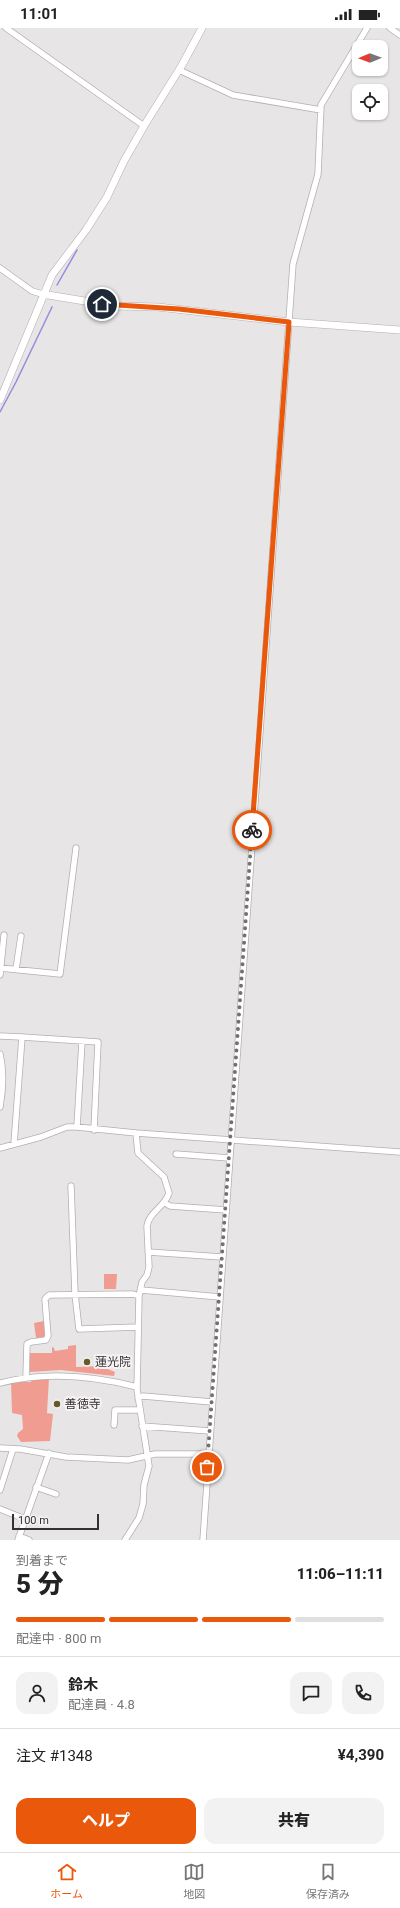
<!DOCTYPE html>
<html lang="ja">
<meta charset="utf-8">
<style>
body{margin:0;font-family:Roboto,"Noto Sans JP",sans-serif;background:#f2f2f2;color:#222;height:100vh;display:flex;flex-direction:column;font-size:15px;white-space:nowrap}
*{box-sizing:border-box;margin:0}
p{font-size:13px;color:#767676}
.icon{flex:none;width:22px;height:22px;fill:none;stroke:currentColor;stroke-width:2;stroke-linecap:round;stroke-linejoin:round}
.map{position:relative;height:1512px;overflow:hidden}
.details{display:flex;flex-direction:column;background:#fff;flex:1}
.details>*{flex:none}
.needle{width:26px;rotate:269deg}
.fabs{position:absolute;left:352px;top:12px;display:grid;gap:8px}
.fabs a{display:grid;place-items:center;width:36px;height:36px;border-radius:8px;background:#fff;box-shadow:0 1px 3px #0004;font-size:20px}
.scale{position:absolute;left:12px;bottom:10px;width:87px;box-sizing:border-box;padding-left:4px;border:2px solid #333232;border-top:0;font-size:11px;line-height:14px;white-space:nowrap;color:#333232;-webkit-text-stroke:3px #f6f2f4;paint-order:stroke}
.pin{position:absolute;display:grid;place-items:center;width:34px;height:34px;color:#fff;margin:-17px;border:2px solid #fff;border-radius:50%;box-shadow:0 1px 4px #0007}
.courier{position:absolute;display:grid;place-items:center;width:40px;height:40px;margin:-20px;border:3px solid #ea580c;border-radius:50%;background:#fff;color:#222;box-shadow:0 1px 5px #0007}
.summary em{font-style:normal;font-weight:800}
.summary div{display:flex;flex-direction:column-reverse}
.summary{display:flex;align-items:center;justify-content:space-between;height:68px;padding:0 16px}
h1{font-size:26px;font-weight:800;line-height:30px}
.bar{display:grid;grid-template-columns:repeat(4,1fr);gap:6px 4px;align-content:center;height:48px;padding:0 16px}
.bar i{height:5px;border-radius:3px;background:#e0e0e0}
.bar .on{background:#ea580c}
.bar p{grid-column:span 4}
.line{display:flex;align-items:center;gap:10px;padding:0 16px;border-top:1px solid #e0e0e0}
.line div{flex:1}
.round{display:grid;place-items:center;flex:none;width:42px;height:42px;border-radius:12px;background:#f2f2f2}
.action{display:flex;gap:8px;margin-top:auto;padding:8px 16px}
.action a{flex:1;height:46px;border-radius:12px;background:#ea580c;color:#fff;font-size:16px;font-weight:800;line-height:46px;text-align:center}
.action a+a{background:#f2f2f2;color:#222}
.status{display:flex;justify-content:space-between;align-items:center;height:28px;padding:0 20px;background:#fff;direction:ltr}
.status svg{height:11px;fill:currentColor}
.dock{display:flex;justify-content:space-around;align-items:center;height:56px;border-top:1px solid #e0e0e0;background:#fff;font-size:11px;color:#767676}
.dock a{display:grid;justify-items:center;gap:2px}
.dock .on{color:#ea580c}
.map>svg:first-child{display:block}
.green{fill:#f19c91}
.lines{fill:none;stroke-linecap:round;stroke-linejoin:round}
.stream{stroke:#9a89dc;stroke-width:1.5}
.minor-casing{stroke:#b3afb1;stroke-width:7}
.tertiary-casing{stroke:#b3afb1;stroke-width:8}
.minor{stroke:#fff;stroke-width:5.5}
.tertiary{stroke:#fff;stroke-width:7}
.done{stroke:#727171;stroke-width:4;stroke-dasharray:0 7.2}
.route{stroke:#ea580c;stroke-width:5}
.poi-dot{fill:#635a26;stroke:#f6f2f4;stroke-width:1.5}
.labels{text-anchor:middle;stroke-width:4;stroke-linejoin:round;paint-order:stroke}
.poi-label{font-size:12px;fill:#333232;stroke:#f6f2f4;text-anchor:start}
</style>
<div class="status"><b>11:01</b><svg viewBox="0 0 49 12"><path d="M0 12V9h3v3zM5 12V6h3v6zM10 12V3h3v9zM15 12V0h3v12zM26 1h20v11H26zM47 4h2v5h-2z"/></svg></div>
<div class="map">
<svg width="400" height="1512" viewBox="0 0 400 1512">
<rect width="100%" height="100%" fill="#e8e5e7"/>
<path class="green" d="M104,1246h13l-1,15h-12z
M44,1293l1,12 -1,4 -8,1 -2,-15z
M76,1317v22l25,-1 1,-5 6,8 7,3 -1,4 -53,-6 -31,2v-19h22v-6l2,1 1,3 13,-2v-3z
M32,1350h17l-2,35 6,1 -3,27 -29,1 -4,-6 1,-3 5,-4 -1,-14 -10,-2 -1,-31h20z"/>
<g class="lines">
<path class="stream" d="M57,257l20,-35
M0,384l16,-30 36,-75"/>
<g class="minor-casing">
<path id="minor" d="M6,0l138,98
M390,0l10,7
M179,42l54,25 88,15
M0,240l32,23 10,3
M0,940l60,6 16,-126
M16,941l5,-33
M0,947l4,-40
M0,1008l22,1 -8,107
M22,1009l76,5 -4,88
M0,1026c4,17 3,36 0,53
M77,1099l5,-86
M0,1120l41,-11 26,-10h10l59,6 264,19
M176,1126l53,4
M71,1158l4,108 4,35 59,-2
M165,1175l5,3 56,4
M148,1224l74,5
M141,1262l79,7
M26,1349l1,-33 4,-2 15,-2 2,-4 -3,-37 4,-4 84,-1 6,2
M0,1355c46,-12 91,-8 137,4
M138,1370l5,-2 69,6
M114,1397l1,-15h24
M142,1398l68,5
M0,1420l20,1 46,8 62,3 27,-6h53
M36,1459l20,7
M0,1462l13,-41
M0,1481l25,10
M19,1508l10,4
M18,1512l31,-87
M125,1512l14,-22 4,-14 1,-19 5,-19 -12,-77 2,-93 3,-14 5,-7 2,-8 -2,-41c2,-14 18,-19 22,-33l-5,-16 -26,-24 -2,-20
M203,1512l90,-1276 25,-90 3,-69 46,-77"/>
</g>
<g class="tertiary-casing">
<path id="tertiary" d="M42,266l73,12 43,1 131,15 111,8
M0,372l52,-125 34,-45 21,-33 17,-36 20,-35 38,-61 20,-37"/>
</g>
<use href="#minor" class="minor"/>
<use href="#tertiary" class="tertiary"/>
</g>
<g class="lines">
<path class="done" d="M207,1439l45,-637"/>
<path class="route" d="M102,276l77,5 110,13 -37,508"/>
</g>
<g class="poi-dot">
<circle cx="87" cy="1334" r="4"/>
<circle cx="57" cy="1376" r="4"/>
</g>
<g class="labels">
<g class="poi-label">
<text x="95" y="1338">蓮光院</text>
<text x="65" y="1380">善徳寺</text>
</g>
</g>
</svg>
<div class="fabs">
<a><svg class="needle" viewBox="-14 -14 28 28"><path d="M0-13l5 13h-10z" fill="#e53935"/><path d="M0 13l5-13h-10z" fill="#767676"/></svg></a>
<a><svg class="icon" aria-label="locate" viewBox="0 0 24 24"><circle cx="12" cy="12" r="6"/><path d="M12 2v4M12 18v4M2 12h4M18 12h4"/></svg></a>
</div>
<div class="scale">100 m</div>
<div class="pin" style="left:207px;top:1439px;background:#ea580c"><svg class="icon" aria-label="bag" viewBox="0 0 24 24"><path d="M5 8h14l-1 12H6zM9 8a3 3 0 0 1 6 0"/></svg></div>
<div class="pin" style="left:102px;top:276px;background:#1f2937"><svg class="icon" aria-label="home" viewBox="0 0 24 24"><path d="M3 11l9-7 9 7M6 9v11h12V9"/></svg></div>
<div class="courier" style="left:252px;top:802px"><svg class="icon" aria-label="bike" viewBox="0 0 24 24"><circle cx="6" cy="16" r="4"/><circle cx="18" cy="16" r="4"/><path d="M6 16l4-8h5l3 8M10 8l3 8H6M13 5h3"/></svg></div>
</div>
<section class="details">
<div class="summary"><div><h1>5 分</h1><p>到着まで</p></div><em>11:06–11:11</em></div>
<div class="bar"><i class="on"></i><i class="on"></i><i class="on"></i><i></i><p>配達中 · 800 m</p></div>
<div class="line" style="height:72px"><a class="round"><svg class="icon" aria-label="person" viewBox="0 0 24 24"><circle cx="12" cy="8" r="4"/><path d="M4 21q1-7 8-7t8 7"/></svg></a><div><b>鈴木</b><p>配達員 · 4.8</p></div><a class="round"><svg class="icon" aria-label="chat" viewBox="0 0 24 24"><path d="M4 5h16v11H9l-5 4z"/></svg></a><a class="round"><svg class="icon" aria-label="phone" viewBox="0 0 24 24"><path d="M5 4h4l2 5-3 2q2 4 5 5l2-3 5 2v4C11 20 4 13 5 4z"/></svg></a></div>
<div class="line" style="height:52px"><div>注文 #1348</div><b>¥4,390</b></div>
<div class="action"><a>ヘルプ</a><a>共有</a></div>
</section>
<nav class="dock">
<a class="on"><svg class="icon" aria-label="home" viewBox="0 0 24 24"><path d="M3 11l9-7 9 7M6 9v11h12V9"/></svg>ホーム</a>
<a><svg class="icon" aria-label="map" viewBox="0 0 24 24"><path d="M3 6l6-2 6 2 6-2v14l-6 2-6-2-6 2zM9 4v14M15 6v14"/></svg>地図</a>
<a><svg class="icon" aria-label="saved" viewBox="0 0 24 24"><path d="M7 4h10v16l-5-4-5 4z"/></svg>保存済み</a>
</nav>
